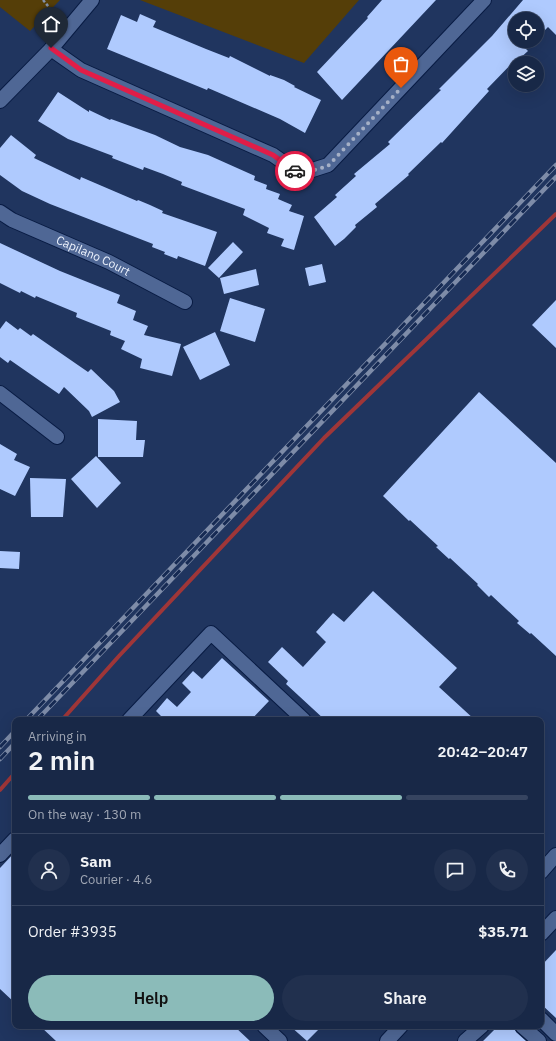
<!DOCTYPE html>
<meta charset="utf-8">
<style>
body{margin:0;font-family:"IBM Plex Sans",sans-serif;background:#21304e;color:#f1f3f6;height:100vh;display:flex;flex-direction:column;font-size:15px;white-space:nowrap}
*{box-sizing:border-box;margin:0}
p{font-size:13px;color:#9fa6b4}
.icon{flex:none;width:22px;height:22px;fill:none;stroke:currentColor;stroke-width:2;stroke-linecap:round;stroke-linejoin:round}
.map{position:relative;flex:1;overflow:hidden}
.drawer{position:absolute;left:12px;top:717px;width:532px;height:312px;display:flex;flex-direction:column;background:#182847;border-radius:8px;box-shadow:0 4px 16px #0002,0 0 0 1px #364460}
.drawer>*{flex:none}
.fabs{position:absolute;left:508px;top:12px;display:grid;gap:8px}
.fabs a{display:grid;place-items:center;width:36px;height:36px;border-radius:50%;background:#182847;box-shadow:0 4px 16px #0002,0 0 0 1px #364460;font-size:20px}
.pin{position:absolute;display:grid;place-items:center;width:34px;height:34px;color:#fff;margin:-41px -17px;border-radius:50% 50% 50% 0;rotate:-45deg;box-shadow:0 0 4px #0007}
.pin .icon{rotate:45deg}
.courier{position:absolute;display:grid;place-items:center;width:40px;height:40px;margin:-20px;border:3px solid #e11d48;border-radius:50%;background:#fff;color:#222;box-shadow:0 1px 5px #0007}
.headline em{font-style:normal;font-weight:600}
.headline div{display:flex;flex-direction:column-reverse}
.headline{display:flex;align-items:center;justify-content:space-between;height:68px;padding:0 16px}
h1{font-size:26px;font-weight:600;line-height:30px}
.bar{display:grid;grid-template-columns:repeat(4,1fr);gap:6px 4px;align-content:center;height:48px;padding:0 16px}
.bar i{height:5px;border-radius:3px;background:#364460}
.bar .selected{background:#8bbbb9}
.bar p{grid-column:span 4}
.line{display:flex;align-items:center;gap:10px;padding:0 16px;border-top:1px solid #364460}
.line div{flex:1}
.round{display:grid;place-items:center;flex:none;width:42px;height:42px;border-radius:21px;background:#21304e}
.cta{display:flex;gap:8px;margin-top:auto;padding:8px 16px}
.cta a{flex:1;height:46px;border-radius:24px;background:#8bbbb9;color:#111;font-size:16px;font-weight:600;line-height:46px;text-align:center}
.cta a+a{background:#21304e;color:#f1f3f6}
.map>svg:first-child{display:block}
.green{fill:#553e08}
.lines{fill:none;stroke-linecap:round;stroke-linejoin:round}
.stream{stroke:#9f3638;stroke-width:4}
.building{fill:#afcafe}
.minor-casing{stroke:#081b43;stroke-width:16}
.path{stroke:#8492ad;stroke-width:2.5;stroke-dasharray:3 2;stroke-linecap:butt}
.minor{stroke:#4f6795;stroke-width:14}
.rail-casing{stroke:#7e8ca8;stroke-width:4.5}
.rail{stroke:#162a53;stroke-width:3;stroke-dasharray:9;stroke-linecap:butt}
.done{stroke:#a5b0c6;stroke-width:4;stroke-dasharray:0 7.2}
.route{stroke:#e11d48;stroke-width:5}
.labels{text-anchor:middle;stroke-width:4;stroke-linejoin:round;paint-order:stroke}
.street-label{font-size:12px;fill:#ecf2fd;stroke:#162a53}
</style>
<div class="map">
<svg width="556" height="1041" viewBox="0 0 556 1041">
<rect width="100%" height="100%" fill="#20355f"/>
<path class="green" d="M0,0h60l-30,31 -30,-24z
M140,0h219l-55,63z"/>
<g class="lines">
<path class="stream" d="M62,720l57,-64 205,-218 232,-224
M0,790l15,-17"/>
</g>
<path class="building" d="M382,0h54l-94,100 -25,-28 51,-54 -1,-1z
M523,0h33v35l-8,-8 -11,11v-19h-22v22h19l-8,8 2,2 -10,9 -2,-1 -29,30 2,2 -47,52 -1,-1 -33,32 1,1 -34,29 2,3 -22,18 1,2 -12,12 -9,7 -21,-29 23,-20 -2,-2 21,-19 -2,-2 36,-30 -2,-2 53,-52 -2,-1 53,-53z
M140,14l16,7 -3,6 53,22 23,9 1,-2 40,20v-1l14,5 11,6 -1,1 27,13 -16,33 -25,-14 -72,-31 -1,2 -100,-41 14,-34 16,7z
M58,92l31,20v-2l21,10 1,-1 44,16 25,12 28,8 47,21 -1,4 13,5 -1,4 14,5 -2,5 14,6 -3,6 15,5 -10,34 -13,-4 3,-7 -17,-6 2,-5 -26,-13 2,-6 -64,-24 1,-3 -19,-8 -19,-7 -1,3 -31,-12 1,-2 -45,-17 -30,-18z
M11,135l25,20 -2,3 46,22 1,-3 56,24 1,-1 12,5 13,6 -1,2 55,19 -12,34 -27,-10 -1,3 -13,-5 1,-2 -13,-5 1,-3 -103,-40 -28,-13 -22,-16v-27z
M233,242l10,10 -24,26 -11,-10z
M0,243l60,28 60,24 -3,8 19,8 -3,9 15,6 -4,9 37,9 -9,32 -32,-8 2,-9 -21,-10 4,-8 -15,-6 1,-4 -35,-14 1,-4 -41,-17 -1,2 -14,-7 -1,2 -20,-10z
M322,264l4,18 -17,4 -4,-18z
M256,269l3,16 -35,9 -4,-16z
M230,298l35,11 -10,33 -35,-11z
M556,300v48l-24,-23z
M6,321l12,9 2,-2 11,8 2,-2 55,38 3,-3 23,22 6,11 -28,15 -3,-6 -25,-24 -5,7 -49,-34 -2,3 -8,-6v-28z
M215,332l15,33 -30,15 -17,-33z
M479,392l77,71v193l-25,-23 -1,1 -13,-11 2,-2 -28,-26 -2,2 -12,-12 1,-1 -28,-26 -1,1 -13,-12 2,-1 -28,-26 -1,1 -26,-25z
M98,419l39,2 -1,19h9l-2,17h-45z
M0,444l17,10 -3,6 16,7 -15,29 -15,-7z
M96,456l25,27 -24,25 -26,-29z
M30,478l36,1 -3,38h-32z
M0,551l20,1 -1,17 -19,-1z
M373,591l84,77 -18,19 36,33h-150l-39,-36 2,-3 -20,-19 14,-15 21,20 23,-25 -10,-10 17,-19 11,9z
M222,658l47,43 -18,19h-86l-9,-9 11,-13 10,9 14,-15 -9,-9 11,-12 9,8z
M15,852v151l-15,-14v-121z
M556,950v68l-15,-14v-38z
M40,1026h194l16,15h-194z
M290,1026h32l-15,15z
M498,1026h16l2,6 10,9h-43z"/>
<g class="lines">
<g class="minor-casing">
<g id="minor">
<path d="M51,49l30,21 192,85 27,19 28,-9 156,-165"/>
<path d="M0,101l51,-52 41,-49"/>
<path id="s1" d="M0,212l12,8 97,42 76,40"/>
<path d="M0,393l57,44"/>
<path d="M129,720l82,-87 93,87"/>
<path d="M0,855l15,-16"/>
<path d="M541,872l15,-17"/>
<path d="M541,934l15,-16"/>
<path d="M541,1019l15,15"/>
<path d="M264,1026l16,15"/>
<path d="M522,1026l17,15"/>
<path d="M387,1041l14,-15"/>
<path d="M465,1041l17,-15"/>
</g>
</g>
<path class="path" d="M43,0l10,12"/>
<use href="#minor" class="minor"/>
<g class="rail-casing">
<path id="rail" d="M26,720l530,-555
M37,720l519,-543
M0,747l15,-16
M0,759l15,-16"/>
</g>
<use href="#rail" class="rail"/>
</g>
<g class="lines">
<path class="done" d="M295,171l5,3 28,-8 73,-78"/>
<path class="route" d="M51,48l30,22 192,85 22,16"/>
</g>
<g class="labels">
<g class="street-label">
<text dy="4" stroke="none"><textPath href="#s1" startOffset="103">Capilano Court</textPath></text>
</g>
</g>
</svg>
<div class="fabs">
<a><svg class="icon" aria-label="locate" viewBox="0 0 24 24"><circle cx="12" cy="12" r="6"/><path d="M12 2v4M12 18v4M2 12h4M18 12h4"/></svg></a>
<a><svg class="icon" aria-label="layers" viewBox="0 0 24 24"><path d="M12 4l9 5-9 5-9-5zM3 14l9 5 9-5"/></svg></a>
</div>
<div class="pin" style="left:401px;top:88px;background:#ea580c"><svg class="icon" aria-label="bag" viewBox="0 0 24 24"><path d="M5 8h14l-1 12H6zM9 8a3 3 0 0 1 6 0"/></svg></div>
<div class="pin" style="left:51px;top:48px;background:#1f2937"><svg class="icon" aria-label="home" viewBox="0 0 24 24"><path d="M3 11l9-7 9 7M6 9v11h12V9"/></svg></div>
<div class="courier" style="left:295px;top:171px"><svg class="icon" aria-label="car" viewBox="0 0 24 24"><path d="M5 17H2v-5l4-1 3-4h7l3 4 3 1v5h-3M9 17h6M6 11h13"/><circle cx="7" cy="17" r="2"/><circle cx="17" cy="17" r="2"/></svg></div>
<section class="drawer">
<div class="headline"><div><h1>2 min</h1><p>Arriving in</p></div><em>20:42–20:47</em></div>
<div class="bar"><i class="selected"></i><i class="selected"></i><i class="selected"></i><i></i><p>On the way · 130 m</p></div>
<div class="line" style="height:72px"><a class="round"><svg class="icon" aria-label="person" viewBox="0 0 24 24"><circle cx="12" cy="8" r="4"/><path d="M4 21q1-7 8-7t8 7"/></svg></a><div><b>Sam</b><p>Courier · 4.6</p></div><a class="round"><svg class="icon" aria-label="chat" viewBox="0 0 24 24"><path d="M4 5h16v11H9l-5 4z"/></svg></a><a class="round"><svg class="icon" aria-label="phone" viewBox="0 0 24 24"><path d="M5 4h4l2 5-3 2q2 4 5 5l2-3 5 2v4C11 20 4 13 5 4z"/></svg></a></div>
<div class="line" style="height:52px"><div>Order #3935</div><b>$35.71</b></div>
<div class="cta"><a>Help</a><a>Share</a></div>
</section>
</div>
